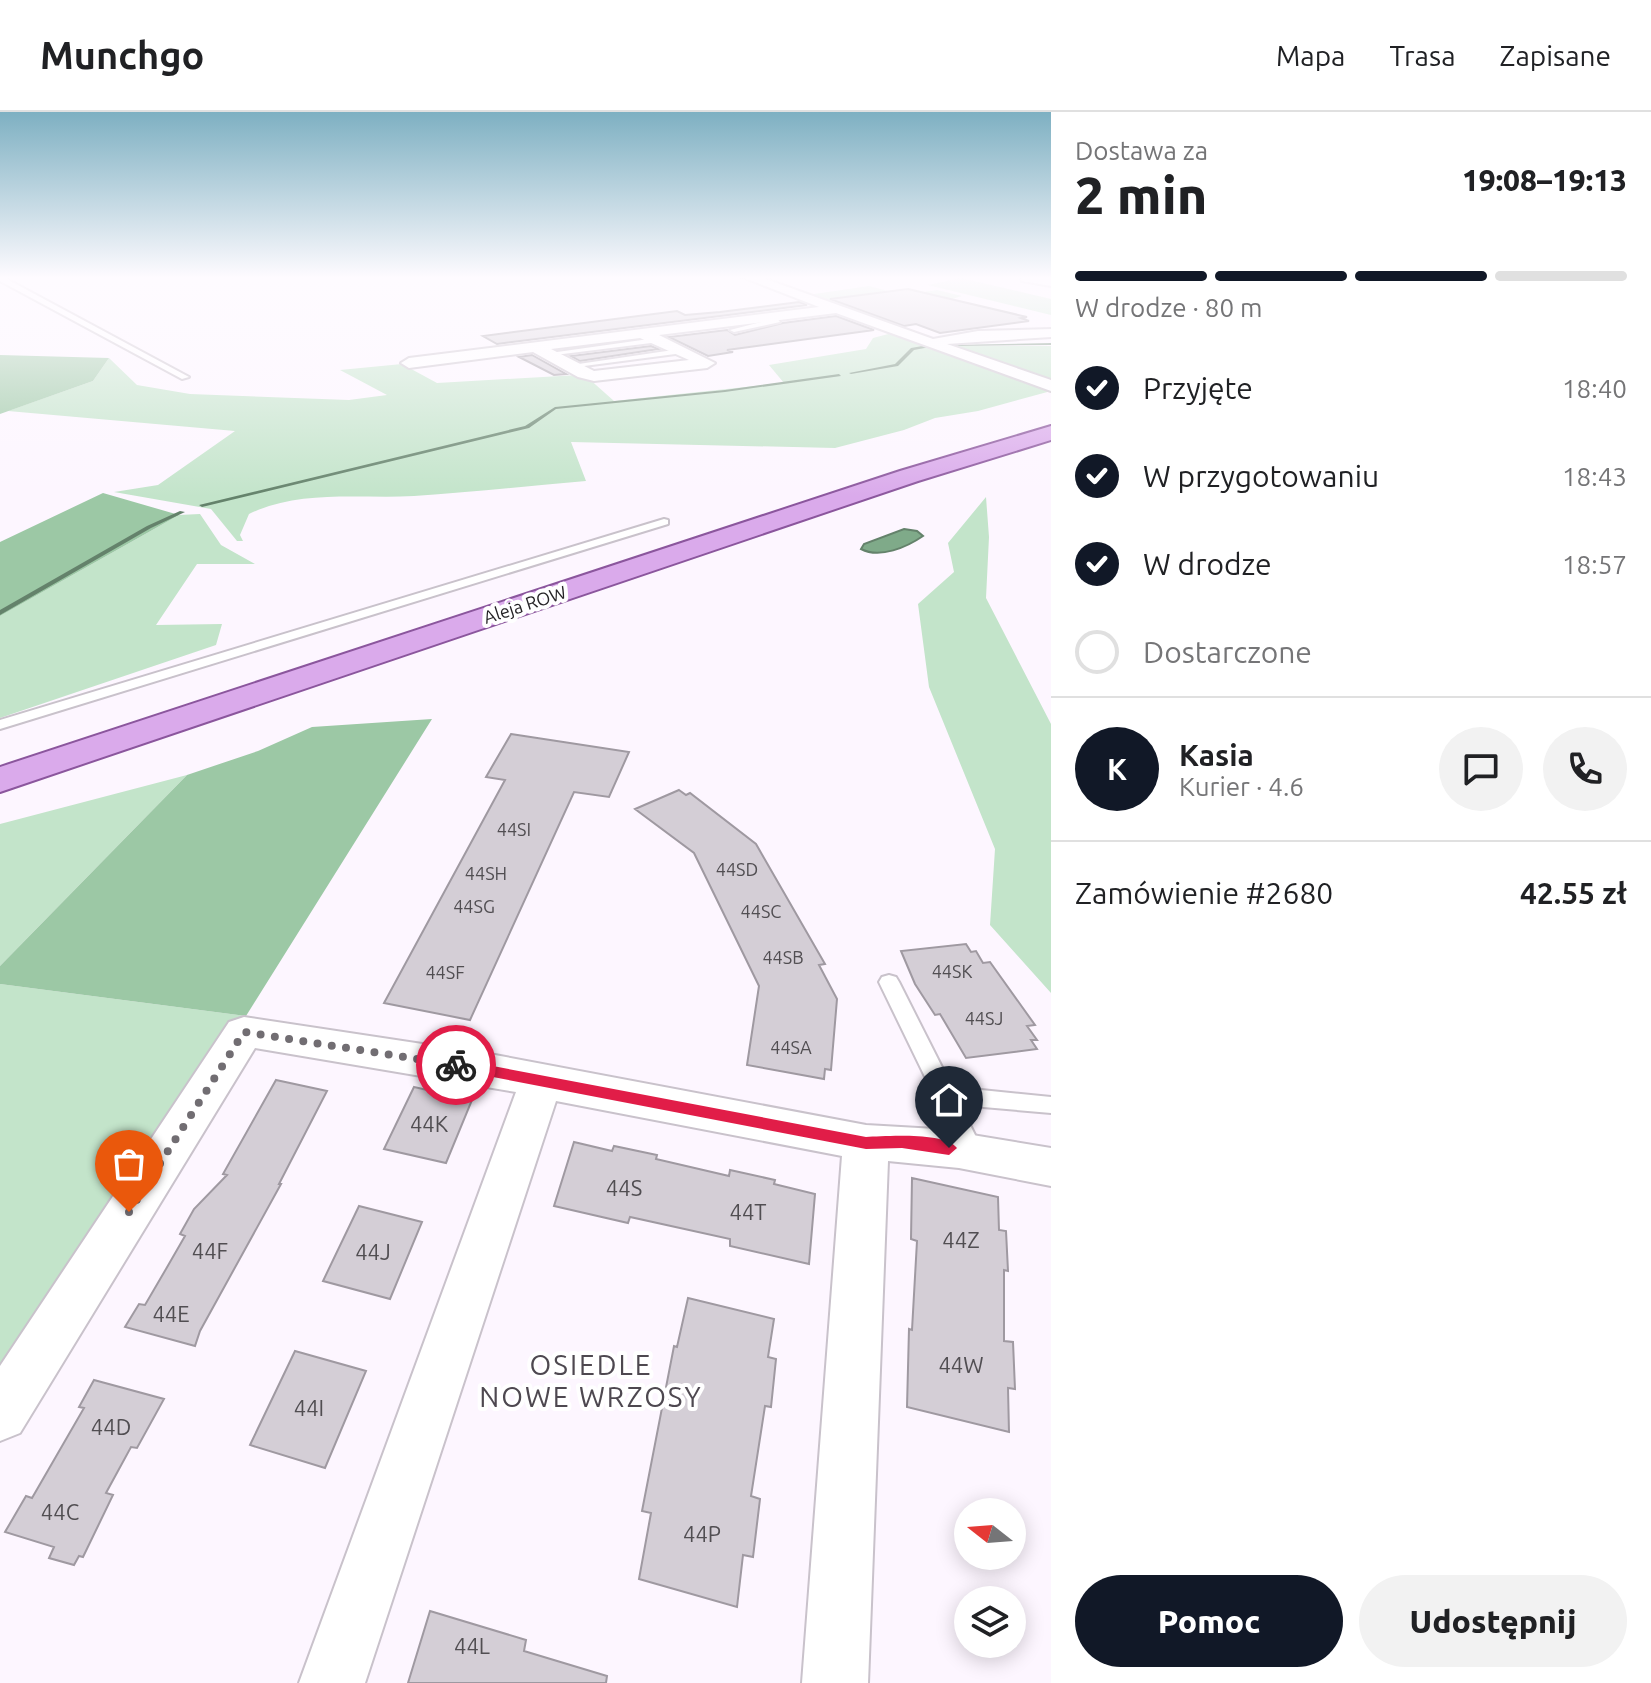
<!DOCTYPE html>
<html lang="pl">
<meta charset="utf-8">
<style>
body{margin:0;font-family:Ubuntu,sans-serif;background:#f2f2f2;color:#202124;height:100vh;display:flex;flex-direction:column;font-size:30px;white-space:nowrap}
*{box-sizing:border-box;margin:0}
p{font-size:26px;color:#757577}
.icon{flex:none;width:44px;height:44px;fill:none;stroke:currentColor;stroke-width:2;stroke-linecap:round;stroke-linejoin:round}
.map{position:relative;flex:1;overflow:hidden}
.drawer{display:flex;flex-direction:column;background:#fff;width:600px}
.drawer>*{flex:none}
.needle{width:52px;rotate:287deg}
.fabs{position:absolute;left:954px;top:1386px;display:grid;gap:16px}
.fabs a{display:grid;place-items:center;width:72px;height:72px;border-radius:50%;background:#fff;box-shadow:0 4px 20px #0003;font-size:40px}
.pin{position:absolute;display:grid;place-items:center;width:68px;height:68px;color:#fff;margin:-82px -34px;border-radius:50% 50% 50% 0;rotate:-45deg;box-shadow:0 0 8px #0007}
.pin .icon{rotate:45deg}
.courier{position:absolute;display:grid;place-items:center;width:80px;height:80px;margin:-40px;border:6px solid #e11d48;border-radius:50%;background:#fff;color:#222;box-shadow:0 2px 10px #0007}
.head em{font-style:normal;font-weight:800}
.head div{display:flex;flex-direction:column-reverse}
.head{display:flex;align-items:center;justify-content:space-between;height:136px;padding:0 24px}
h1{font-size:52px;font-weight:800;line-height:60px}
.bar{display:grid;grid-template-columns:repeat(4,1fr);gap:12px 8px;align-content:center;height:96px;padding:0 24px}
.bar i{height:10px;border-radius:6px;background:#e0e0e0}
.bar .on{background:#111827}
.bar p{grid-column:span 4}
.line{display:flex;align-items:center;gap:20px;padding:0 24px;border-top:2px solid #e0e0e0}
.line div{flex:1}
.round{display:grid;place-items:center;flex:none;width:84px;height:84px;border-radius:42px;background:#f2f2f2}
ol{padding:0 24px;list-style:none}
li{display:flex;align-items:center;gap:24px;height:88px}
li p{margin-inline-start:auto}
li .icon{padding:8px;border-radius:50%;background:#111827;color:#fff;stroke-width:4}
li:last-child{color:#757577}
li i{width:44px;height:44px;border:4px solid #e0e0e0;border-radius:50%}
.primary-button{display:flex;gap:16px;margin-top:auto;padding:16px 24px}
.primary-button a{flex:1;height:92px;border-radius:48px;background:#111827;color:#fff;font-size:32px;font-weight:800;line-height:92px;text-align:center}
.primary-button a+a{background:#f2f2f2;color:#202124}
header{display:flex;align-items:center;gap:48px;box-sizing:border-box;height:112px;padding:0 40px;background:#fff;border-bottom:2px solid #e0e0e0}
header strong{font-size:38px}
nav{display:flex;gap:44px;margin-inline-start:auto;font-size:28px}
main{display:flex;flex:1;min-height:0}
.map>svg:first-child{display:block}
.green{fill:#c3e4ca}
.forest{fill:#9cc8a5}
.water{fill:#7faa89;stroke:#64826b;stroke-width:2}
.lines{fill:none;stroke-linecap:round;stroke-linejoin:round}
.stream{fill:#64826b;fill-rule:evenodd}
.building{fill:#d4ced6;stroke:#9f99a1;stroke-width:2}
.service-casing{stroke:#c9c2cb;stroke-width:4}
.minor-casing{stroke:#c9c2cb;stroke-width:4}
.primary-casing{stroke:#8b569d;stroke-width:4}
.service{fill:#fff;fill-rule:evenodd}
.minor{fill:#fff;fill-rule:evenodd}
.primary{fill:#daaaeb;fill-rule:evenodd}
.route{fill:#e11d48}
.done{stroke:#716d72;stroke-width:8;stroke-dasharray:0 14.4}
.labels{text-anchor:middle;stroke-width:8;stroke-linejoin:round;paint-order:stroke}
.far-street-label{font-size:18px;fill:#252326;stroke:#fff}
.number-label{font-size:18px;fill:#514e52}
.near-number-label{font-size:22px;fill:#514e52}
.near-neighbourhood-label{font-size:28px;letter-spacing:2px;fill:#4e4850;stroke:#fff}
</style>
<header>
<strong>Munchgo</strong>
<nav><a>Mapa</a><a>Trasa</a><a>Zapisane</a></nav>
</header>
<main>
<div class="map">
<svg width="1051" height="1571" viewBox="0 0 1051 1571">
<rect width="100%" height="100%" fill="#fdf6ff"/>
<path class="green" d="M961,166l90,21v16l-123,-30z
M869,174l34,9 34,-5 25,6c-23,6 -42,18 -65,24 -22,6 -68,-17 -90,-25z
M892,221l159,58 -73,20 -43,7 -31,12 -69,18 -264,-6 15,39c-57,5 -115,11 -172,15 -55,3 -114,-7 -165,18l-9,21 3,6h-6l-26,-32 -97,-17 44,-7 77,-54 -227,-20 85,-30 16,-23 28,27 53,9 159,6 38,-5 -47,-25 62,-6 35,19 141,-8 9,2 27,24 170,-18 -15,-18 97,-16 7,-11z
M956,234h95v35z
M986,385l3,40 -3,61 65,126v269l-61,-68 5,-76 -66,-162 -11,-83 36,-32 -6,-29z
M200,402l21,31 34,19h-58l-41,61 66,-1 -6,21 -216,73v-102l179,-101z
M187,663l-187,191v-142z
M0,872l246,32 -246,367z"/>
<path class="forest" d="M0,243l109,3 -16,23 -93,33z
M103,381l76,22 -179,101v-74z
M432,607l-186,297 -246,-32v-18l187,-191 71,-24 54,-24z"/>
<path class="water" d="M904,417l13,2 6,5c-16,11 -43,23 -62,13l3,-5z"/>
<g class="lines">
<path class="stream" d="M1051,231v2l-98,1 -2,-1z
M934,232l1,2 -21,4 -16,16 -47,8 -2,-1 46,-9 16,-16z
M839,262l2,2 -116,16 -169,17 -27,19 -327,79 -3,-2 326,-79 30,-19 170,-17z
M180,399l5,1 -34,16 -151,87v-5l147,-84z"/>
</g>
<path class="building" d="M908,177l119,28 -6,1 8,3 -89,12 -24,-9 -12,2 -74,-27z
M799,190l8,3 -310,39 -14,-8 194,-25 8,4 35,-3z
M836,204l38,14 -147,20 6,2 -25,4 -39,-19 58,-7 8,5 48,-12z
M651,234l7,3 -78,12 -9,-5z
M532,243l34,19 -12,1 -35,-18z
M511,622l118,18 -20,45 -35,-5 -104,228 -86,-17 121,-223 -19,-3z
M679,678l7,5 4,-2 66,51 69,120 -6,1 18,34 -6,71 -6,-1 -1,10 -77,-14 12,-79 -65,-133 -59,-44z
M966,832l5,8 5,-1 7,12 7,-1 45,63 -8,1 10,14h-6l6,9 -71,9 -26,-44 -5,1 -20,-31 -14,-33z
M276,968l51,11 -48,93h2l-81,147 -5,15 -70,-19 14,-23 6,1 21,-36 19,-33 -5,-2 14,-25 33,-34 -4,-1z
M414,975l58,13 -26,63 -62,-14z
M574,1030l38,9 2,-5 43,9 -1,4 73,17 1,-6 45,10 -1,4 41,10 -6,70 -79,-18v-7l-100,-22 -2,6 -74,-17z
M912,1066l86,19 1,33 7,1 2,40 -4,-1v71l9,1 2,47 -7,-1 1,44 -102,-25 2,-78 3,1 5,-89 -6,-2z
M359,1094l63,16 -32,77 -67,-18z
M688,1186l86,21 -6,38 8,2 -5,48 -6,-1 -14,90 9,3 -7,58 -10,-2 -6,52 -98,-28 12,-66 -9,-2 32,-165 3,1z
M295,1239l71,20 -41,97 -75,-23z
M94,1268l70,19 -27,49 -6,-1 -25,46 7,2 -30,62 -4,-1 -5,9 -25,-7 5,-11 -49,-15 21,-36 6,2 52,-90 -5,-1z
M430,1499l96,29 -2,11 83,25 -1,7h-198z"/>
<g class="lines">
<g class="service-casing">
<path id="service" d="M0,165h3l186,100 -7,2 -182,-98z
M777,206l3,4 -46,10 -4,-2z
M656,226l3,4 -112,14 -4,-2z
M680,237l3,4 -114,15 -4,-2z
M664,407l4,1v4l-668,205v-9z
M889,863l7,2 3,5 53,105 99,10v16l-91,-8 23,46 -3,6 -8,3 -8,-3 -85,-175 3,-5z"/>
</g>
<g class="minor-casing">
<path id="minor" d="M742,165h18l173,62 45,-8 73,-2v8l-104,7 104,36v11l-215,-78 -177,22 56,28 -8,5 -113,13 -16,-4 -45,-25 -124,16 -8,-5 8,-5 410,-51zM640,226l49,22 -95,11 -43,-22z
M1020,165l31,1v8l-29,-5z
M244,905l251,38 371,70 70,4 115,19v38l-92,-18 -71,-7 -20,522h-66l40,-527 -286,-55 -191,582h-66l217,-591 -261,-44 -235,385 -20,8v-75l229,-344z"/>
</g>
<g class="primary-casing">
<path id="primary" d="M1051,314v14l-133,41 -918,311v-25l900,-296z"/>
</g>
<use href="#service" class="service"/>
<use href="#minor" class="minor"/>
<use href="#primary" class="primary"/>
</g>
<linearGradient id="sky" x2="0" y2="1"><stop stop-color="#7eb0c2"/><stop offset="0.43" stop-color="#fefbff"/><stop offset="1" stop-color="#fefbff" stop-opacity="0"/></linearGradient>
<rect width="1051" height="385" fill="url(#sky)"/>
<path class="route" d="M456,947l410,78c20,-1 79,-5 91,11l-8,7 -47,-7 -36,1 -415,-80 -2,-4z"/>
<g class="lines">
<path class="done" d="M129,1100l115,-180 212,33"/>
</g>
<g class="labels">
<g class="far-street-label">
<text transform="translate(525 493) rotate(-18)" y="6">Aleja ROW</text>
</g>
<g class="number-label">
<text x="514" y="724">44SI</text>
<text x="737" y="764">44SD</text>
<text x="486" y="768">44SH</text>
<text x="474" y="801">44SG</text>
<text x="761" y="806">44SC</text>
<text x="783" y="852">44SB</text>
<text x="952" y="866">44SK</text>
<text x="445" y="867">44SF</text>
<text x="984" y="913">44SJ</text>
<text x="791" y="942">44SA</text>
</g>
<g class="near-number-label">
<text x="429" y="1020">44K</text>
<text x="624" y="1084">44S</text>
<text x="748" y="1108">44T</text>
<text x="961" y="1136">44Z</text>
<text x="210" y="1147">44F</text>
<text x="373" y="1148">44J</text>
<text x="171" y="1210">44E</text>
<text x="961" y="1261">44W</text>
<text x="309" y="1304">44I</text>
<text x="111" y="1323">44D</text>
<text x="60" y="1408">44C</text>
<text x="702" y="1430">44P</text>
<text x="472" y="1542">44L</text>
</g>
<g class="near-neighbourhood-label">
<text x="591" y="1263">OSIEDLE<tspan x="591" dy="32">NOWE WRZOSY</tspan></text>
</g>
</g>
</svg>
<div class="fabs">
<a><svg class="needle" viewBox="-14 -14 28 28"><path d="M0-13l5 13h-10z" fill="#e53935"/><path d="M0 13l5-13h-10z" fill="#757577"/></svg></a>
<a><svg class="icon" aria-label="layers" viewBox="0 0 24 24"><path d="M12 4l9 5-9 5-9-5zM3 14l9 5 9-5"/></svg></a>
</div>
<div class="pin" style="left:129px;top:1100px;background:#ea580c"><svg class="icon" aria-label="bag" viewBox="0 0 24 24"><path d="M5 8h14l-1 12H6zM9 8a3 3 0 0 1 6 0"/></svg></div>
<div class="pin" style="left:949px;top:1036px;background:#1f2937"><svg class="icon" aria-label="home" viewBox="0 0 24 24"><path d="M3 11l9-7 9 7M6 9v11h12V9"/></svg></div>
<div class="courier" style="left:456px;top:953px"><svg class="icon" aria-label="bike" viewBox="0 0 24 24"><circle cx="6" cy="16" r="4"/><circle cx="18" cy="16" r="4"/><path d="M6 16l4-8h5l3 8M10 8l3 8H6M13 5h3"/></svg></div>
</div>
<section class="drawer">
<div class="head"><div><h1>2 min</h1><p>Dostawa za</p></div><em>19:08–19:13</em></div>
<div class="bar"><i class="on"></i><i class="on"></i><i class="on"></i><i></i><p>W drodze · 80 m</p></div>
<ol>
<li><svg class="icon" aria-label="check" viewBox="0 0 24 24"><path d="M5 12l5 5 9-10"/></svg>Przyjęte<p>18:40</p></li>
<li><svg class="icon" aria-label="check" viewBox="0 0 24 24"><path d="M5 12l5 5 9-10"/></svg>W przygotowaniu<p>18:43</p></li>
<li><svg class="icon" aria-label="check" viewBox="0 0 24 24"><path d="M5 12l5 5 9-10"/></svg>W drodze<p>18:57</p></li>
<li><i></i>Dostarczone</li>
</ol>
<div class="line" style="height:144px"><b class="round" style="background:#111827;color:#fff">K</b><div><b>Kasia</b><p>Kurier · 4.6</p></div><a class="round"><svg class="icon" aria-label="chat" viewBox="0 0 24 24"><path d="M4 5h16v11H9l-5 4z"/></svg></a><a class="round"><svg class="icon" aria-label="phone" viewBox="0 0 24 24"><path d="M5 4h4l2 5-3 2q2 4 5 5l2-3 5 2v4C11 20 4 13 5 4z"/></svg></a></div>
<div class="line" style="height:104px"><div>Zamówienie #2680</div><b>42.55 zł</b></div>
<div class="primary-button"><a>Pomoc</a><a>Udostępnij</a></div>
</section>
</main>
